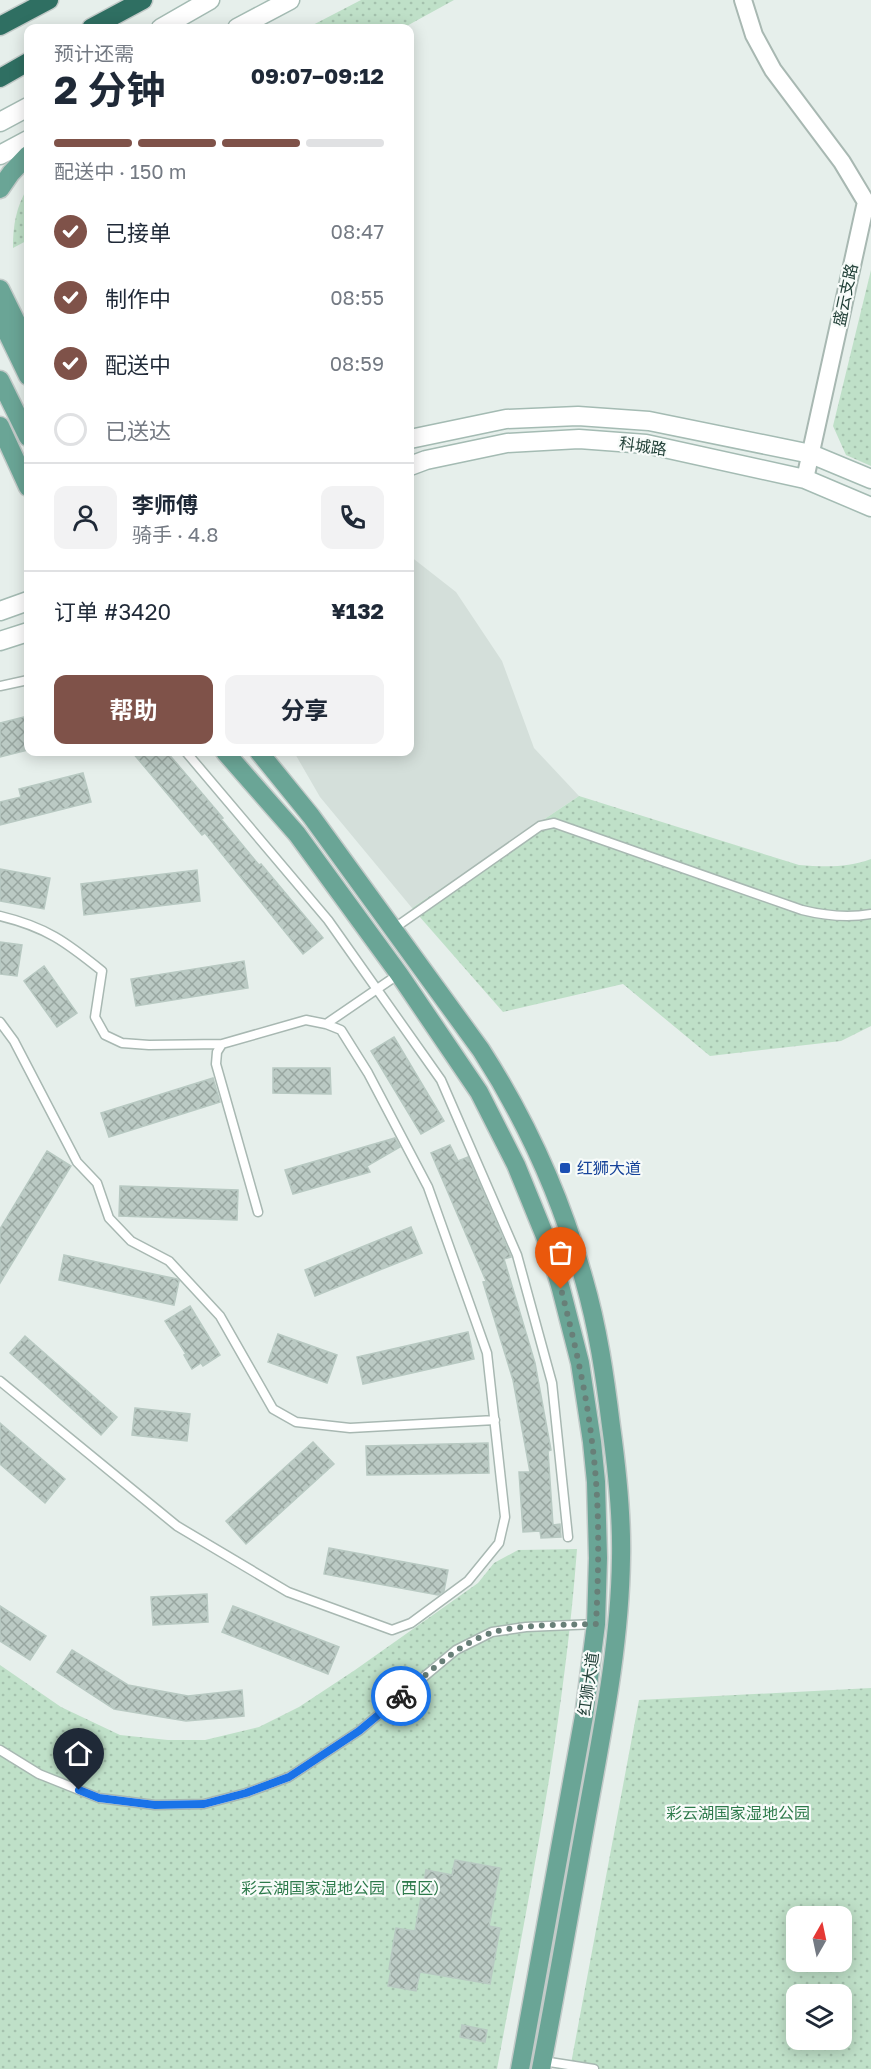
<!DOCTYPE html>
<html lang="zh">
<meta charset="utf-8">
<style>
body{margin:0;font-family:"Golos Text","Noto Sans SC",sans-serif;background:#f2f2f3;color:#1f2937;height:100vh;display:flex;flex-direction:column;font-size:22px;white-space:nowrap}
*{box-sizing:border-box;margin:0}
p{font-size:20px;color:#747a83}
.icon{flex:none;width:33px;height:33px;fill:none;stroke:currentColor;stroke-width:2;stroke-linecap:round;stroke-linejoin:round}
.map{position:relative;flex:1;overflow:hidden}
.sheet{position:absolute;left:24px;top:24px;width:390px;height:732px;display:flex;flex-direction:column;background:#fff;border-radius:12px;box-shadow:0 3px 15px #0003}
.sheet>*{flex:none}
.needle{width:39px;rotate:9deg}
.fabs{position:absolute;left:786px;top:1906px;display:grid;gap:12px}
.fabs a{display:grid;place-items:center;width:66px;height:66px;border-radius:12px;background:#fff;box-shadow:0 3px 15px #0003;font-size:30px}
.pin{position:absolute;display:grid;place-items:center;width:51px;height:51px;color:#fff;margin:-62px -26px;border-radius:50% 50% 50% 0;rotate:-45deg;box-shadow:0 0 6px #0007}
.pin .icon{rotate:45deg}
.courier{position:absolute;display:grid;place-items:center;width:60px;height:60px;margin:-30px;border:4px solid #1a73e8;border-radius:50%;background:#fff;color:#222;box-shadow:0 2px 8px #0007}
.head em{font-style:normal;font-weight:700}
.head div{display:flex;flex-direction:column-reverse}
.head{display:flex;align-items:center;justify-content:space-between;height:102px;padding:0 30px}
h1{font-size:39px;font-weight:700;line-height:45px}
.bar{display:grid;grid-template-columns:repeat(4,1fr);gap:9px 6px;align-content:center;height:72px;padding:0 30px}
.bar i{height:8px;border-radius:4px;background:#e0e1e3}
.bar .active{background:#7f5249}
.bar p{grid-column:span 4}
.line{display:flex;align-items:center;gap:15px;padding:0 30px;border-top:2px solid #e0e1e3}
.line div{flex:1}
.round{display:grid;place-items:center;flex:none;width:63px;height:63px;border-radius:12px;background:#f2f2f3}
ol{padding:0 30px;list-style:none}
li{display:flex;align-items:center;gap:18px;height:66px}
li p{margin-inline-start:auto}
li .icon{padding:6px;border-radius:50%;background:#7f5249;color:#fff;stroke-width:4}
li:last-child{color:#747a83}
li i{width:33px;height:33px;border:3px solid #e0e1e3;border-radius:50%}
.action{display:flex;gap:12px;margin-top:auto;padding:12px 30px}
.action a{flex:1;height:69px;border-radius:12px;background:#7f5249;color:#fff;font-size:24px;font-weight:700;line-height:69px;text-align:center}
.action a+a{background:#f2f2f3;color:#1f2937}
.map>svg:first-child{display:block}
.built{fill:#d4dfda}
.grass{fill:url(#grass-dots);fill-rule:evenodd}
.building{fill:url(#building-cross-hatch);stroke:#b8c9c2;stroke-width:1.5}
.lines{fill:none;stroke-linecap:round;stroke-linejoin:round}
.lane-casing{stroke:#a8b8b2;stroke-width:11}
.street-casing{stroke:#a8b8b2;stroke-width:20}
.secondary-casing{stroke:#a4bbb3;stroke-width:21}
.primary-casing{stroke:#c2cac8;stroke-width:21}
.highway-casing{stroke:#c2cac8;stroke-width:21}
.lane{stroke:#fff;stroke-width:8}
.street{stroke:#fff;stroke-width:16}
.secondary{stroke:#fff;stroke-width:18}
.primary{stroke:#6aa596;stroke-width:18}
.highway{stroke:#2f6f62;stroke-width:18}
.done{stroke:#687f78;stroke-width:6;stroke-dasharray:0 10.8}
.route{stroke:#1a73e8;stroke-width:8}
.transit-dot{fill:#1a4fb4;stroke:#f7fbf9;stroke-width:2}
.labels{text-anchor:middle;stroke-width:4.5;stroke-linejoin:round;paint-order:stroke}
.street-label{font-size:16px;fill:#24423a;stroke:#f7fbf9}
.transit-label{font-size:16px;fill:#164399;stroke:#f7fbf9;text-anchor:start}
.park-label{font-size:16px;fill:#2d7a4b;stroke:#f7fbf9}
</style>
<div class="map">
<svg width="871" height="2069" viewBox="0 0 871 2069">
<defs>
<pattern id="grass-dots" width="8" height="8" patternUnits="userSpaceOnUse" patternTransform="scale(1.5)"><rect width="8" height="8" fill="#bfe0c8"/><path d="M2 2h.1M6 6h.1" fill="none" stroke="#a4c1ad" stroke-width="1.8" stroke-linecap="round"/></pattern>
<pattern id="building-cross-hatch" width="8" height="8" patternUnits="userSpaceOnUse" patternTransform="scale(1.5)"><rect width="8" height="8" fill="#bbcac4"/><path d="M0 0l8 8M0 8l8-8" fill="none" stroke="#98a6a0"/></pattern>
</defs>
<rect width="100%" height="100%" fill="#e6efeb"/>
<path class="built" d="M410,556l46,36 46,69 32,87 45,48 -167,112 -92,-111 -26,-45h116z"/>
<path class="grass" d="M361,0h93l-51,28h-96z
M28,187v53l-15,8c0,-23 3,-41 15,-61z
M871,270v196l-25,-11 -13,-29z
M579,796l220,69c25,2 48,3 72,-6v167l-30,15 -131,15 -87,-72 -120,28 -91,-104z
M577,1549c-13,175 -48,347 -80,520h-497v-404l61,42 59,28 48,5h37l54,-13 40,-20 56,-37 123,-87 16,-20 24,-13z
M871,1688v381h-301l69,-369zM796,1917h46v45h-46zM796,1995h46v45h-46z"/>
<path class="building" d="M28,716v34l-28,7v-34z
M132,752h35l56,66 -2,1 38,46 2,-1 62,74 -20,16 -98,-121 -3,2z
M83,773l8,29 -91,23v-23l21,-5 -2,-8z
M0,869l50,9 -6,31 -44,-8z
M197,870l3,31 -116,14 -3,-31z
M0,942l22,3 -5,31 -17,-2z
M244,961l4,27 -112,18 -5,-27z
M44,966l33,47 -20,14 -33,-46z
M394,1037l50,84 -23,13 -50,-83z
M273,1068h57l1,26 -58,-1z
M213,1078l7,24 -111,35 -8,-24z
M395,1138l5,9 -33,19 3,6 -77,22 -8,-24z
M450,1145l8,16 10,-4 43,100 -7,2 31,104 16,87 -3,1 5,74 7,-1 1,13 -20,1 -1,-7 -17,1 -4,-60h11l-17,-92 -30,-98 3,-1 -55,-128z
M47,1151l24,15 -71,117v-54z
M120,1186l118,4 -1,30 -118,-4z
M411,1227l11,26 -107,43 -10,-26z
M64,1255l113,24 2,2 -5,24 -115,-25z
M190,1306l30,49 -17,11 -2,-3 -9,6 -8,-14 2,-1 -21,-33z
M468,1332l6,27 -111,25 -6,-27z
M278,1334l59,21 -10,28 -59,-21z
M25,1336l92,81 -16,18 -91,-82z
M135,1408l55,6 -3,27 -55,-6z
M0,1423l65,56 -20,24 -45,-39z
M313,1442l21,22 -88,80 -20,-23z
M488,1443l1,30 -122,2 -1,-29z
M329,1548l119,22 -4,21 -6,4 -114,-21z
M207,1594l1,28 -55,3 -2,-28z
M0,1606l46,30 -16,24 -30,-19z
M233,1606l106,41 -11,27 -106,-42z
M72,1650l56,35 60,11 54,-6 2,26 -58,5 -72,-12 -57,-37z
M455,1860l45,8 -11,58 11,2 -10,56 -70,-12 -4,19 -28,-5 3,-16 -2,-1 7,-41 19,3 11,-61 26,5z
M462,2025l25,5 -2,12 -25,-5z"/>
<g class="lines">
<g class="lane-casing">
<path id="lane" d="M0,686l28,-6
M186,752l142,168 113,160 76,175 35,128 16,154
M0,916c46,11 66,26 102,55l-7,46 10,18 17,8 27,2 73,-1
M393,929l147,-103 14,-3 248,87c24,6 45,8 69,4
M0,1022l14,19 63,121 20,21 12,35 22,23 38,20 51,55 53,93 23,13 54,6 145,-8
M326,1024l73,-50
M0,1381l177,145 111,66 104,38 19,-7 57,-42 31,-38 6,-26 -18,-164 -59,-166 -60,-114 -27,-43 -15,-6 -20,-4 -84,24 -5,8 -1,12 42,148
M0,1750l39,24 60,24 56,7 49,-1 42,-11 43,-16 70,-46 97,-81 36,-18 34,-5 70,-3
M543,2061l51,8"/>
</g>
<g class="street-casing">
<path id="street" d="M743,0l11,35 19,35 69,92 24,40 -61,277"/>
</g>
<g class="secondary-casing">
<path id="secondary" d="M161,28l49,-28
M237,28l53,-28
M0,122l28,-15
M0,155l28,-15
M410,439l96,-20 72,-3 71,5 162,33 60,25
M410,466l16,-6 81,-17 72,-4 67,5 159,35 66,28
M0,611l28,-10
M0,641l28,-9"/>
</g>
<g class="primary-casing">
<path id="primary" d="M0,189l11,-16 17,-18
M0,289l28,57
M0,318l28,58
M0,380l28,57
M0,426l28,61
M225,752l72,82 102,140 80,118 37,73 31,76 14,48 19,74 12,79 4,40 2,76 -2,66 -12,92 -64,353
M259,752l52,64 170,234c45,70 81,150 103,230 14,48 21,97 27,146 6,43 11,88 10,132 -1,83 -17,164 -32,246 -16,88 -31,177 -48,265"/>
</g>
<g class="highway-casing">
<path id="highway" d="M0,26l49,-26
M91,28l52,-28
M0,78l28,-16"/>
</g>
<use href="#lane" class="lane"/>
<use href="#street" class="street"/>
<use href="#secondary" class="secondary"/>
<use href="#primary" class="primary"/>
<use href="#highway" class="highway"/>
</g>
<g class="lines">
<path class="done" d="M401,1696c28,-23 55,-51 90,-63 26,-9 77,-8 105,-9 3,-61 4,-122 -4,-182 -6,-52 -18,-102 -31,-153"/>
<path class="route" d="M79,1790l20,8 56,7 49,-1 42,-11 43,-16 70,-46 42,-35"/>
</g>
<rect class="transit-dot" x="559" y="1162" width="12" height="12" rx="3"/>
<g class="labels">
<g class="street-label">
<text transform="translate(845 295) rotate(-78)" y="6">盛云支路</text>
<text transform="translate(643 446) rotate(8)" y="6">科城路</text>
<text transform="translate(588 1684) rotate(-82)" y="6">红狮大道</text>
</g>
<g class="transit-label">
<text x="577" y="1174">红狮大道</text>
</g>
<g class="park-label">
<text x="738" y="1819">彩云湖国家湿地公园</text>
<text x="345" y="1894">彩云湖国家湿地公园（西区）</text>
</g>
</g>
</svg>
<div class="fabs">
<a><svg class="needle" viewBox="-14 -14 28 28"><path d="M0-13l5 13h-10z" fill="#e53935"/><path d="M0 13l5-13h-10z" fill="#747a83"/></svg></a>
<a><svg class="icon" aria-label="layers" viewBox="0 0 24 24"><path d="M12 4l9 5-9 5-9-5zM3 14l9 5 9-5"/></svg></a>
</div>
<div class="pin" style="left:561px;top:1289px;background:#ea580c"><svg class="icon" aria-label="bag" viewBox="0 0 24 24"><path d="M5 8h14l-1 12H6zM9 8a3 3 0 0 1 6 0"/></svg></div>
<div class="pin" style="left:79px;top:1790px;background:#1f2937"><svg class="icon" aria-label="home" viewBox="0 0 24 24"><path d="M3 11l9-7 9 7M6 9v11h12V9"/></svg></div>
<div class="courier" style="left:401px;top:1696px"><svg class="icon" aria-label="bike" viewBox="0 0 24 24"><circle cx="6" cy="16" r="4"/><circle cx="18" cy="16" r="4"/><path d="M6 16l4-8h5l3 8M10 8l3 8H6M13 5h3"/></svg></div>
<section class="sheet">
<div class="head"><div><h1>2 分钟</h1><p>预计还需</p></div><em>09:07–09:12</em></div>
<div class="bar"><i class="active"></i><i class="active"></i><i class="active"></i><i></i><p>配送中 · 150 m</p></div>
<ol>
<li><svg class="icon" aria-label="check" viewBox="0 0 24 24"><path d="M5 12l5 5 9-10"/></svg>已接单<p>08:47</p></li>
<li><svg class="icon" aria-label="check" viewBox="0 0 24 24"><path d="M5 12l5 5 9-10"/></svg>制作中<p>08:55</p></li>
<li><svg class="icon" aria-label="check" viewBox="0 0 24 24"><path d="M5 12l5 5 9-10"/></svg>配送中<p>08:59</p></li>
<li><i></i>已送达</li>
</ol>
<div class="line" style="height:108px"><a class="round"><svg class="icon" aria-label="person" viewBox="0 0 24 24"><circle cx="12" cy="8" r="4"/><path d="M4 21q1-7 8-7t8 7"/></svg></a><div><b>李师傅</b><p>骑手 · 4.8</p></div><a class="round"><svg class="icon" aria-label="phone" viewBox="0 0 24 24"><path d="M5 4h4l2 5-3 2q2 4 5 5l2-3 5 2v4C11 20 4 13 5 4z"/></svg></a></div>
<div class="line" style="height:78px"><div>订单 #3420</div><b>¥132</b></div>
<div class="action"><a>帮助</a><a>分享</a></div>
</section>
</div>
